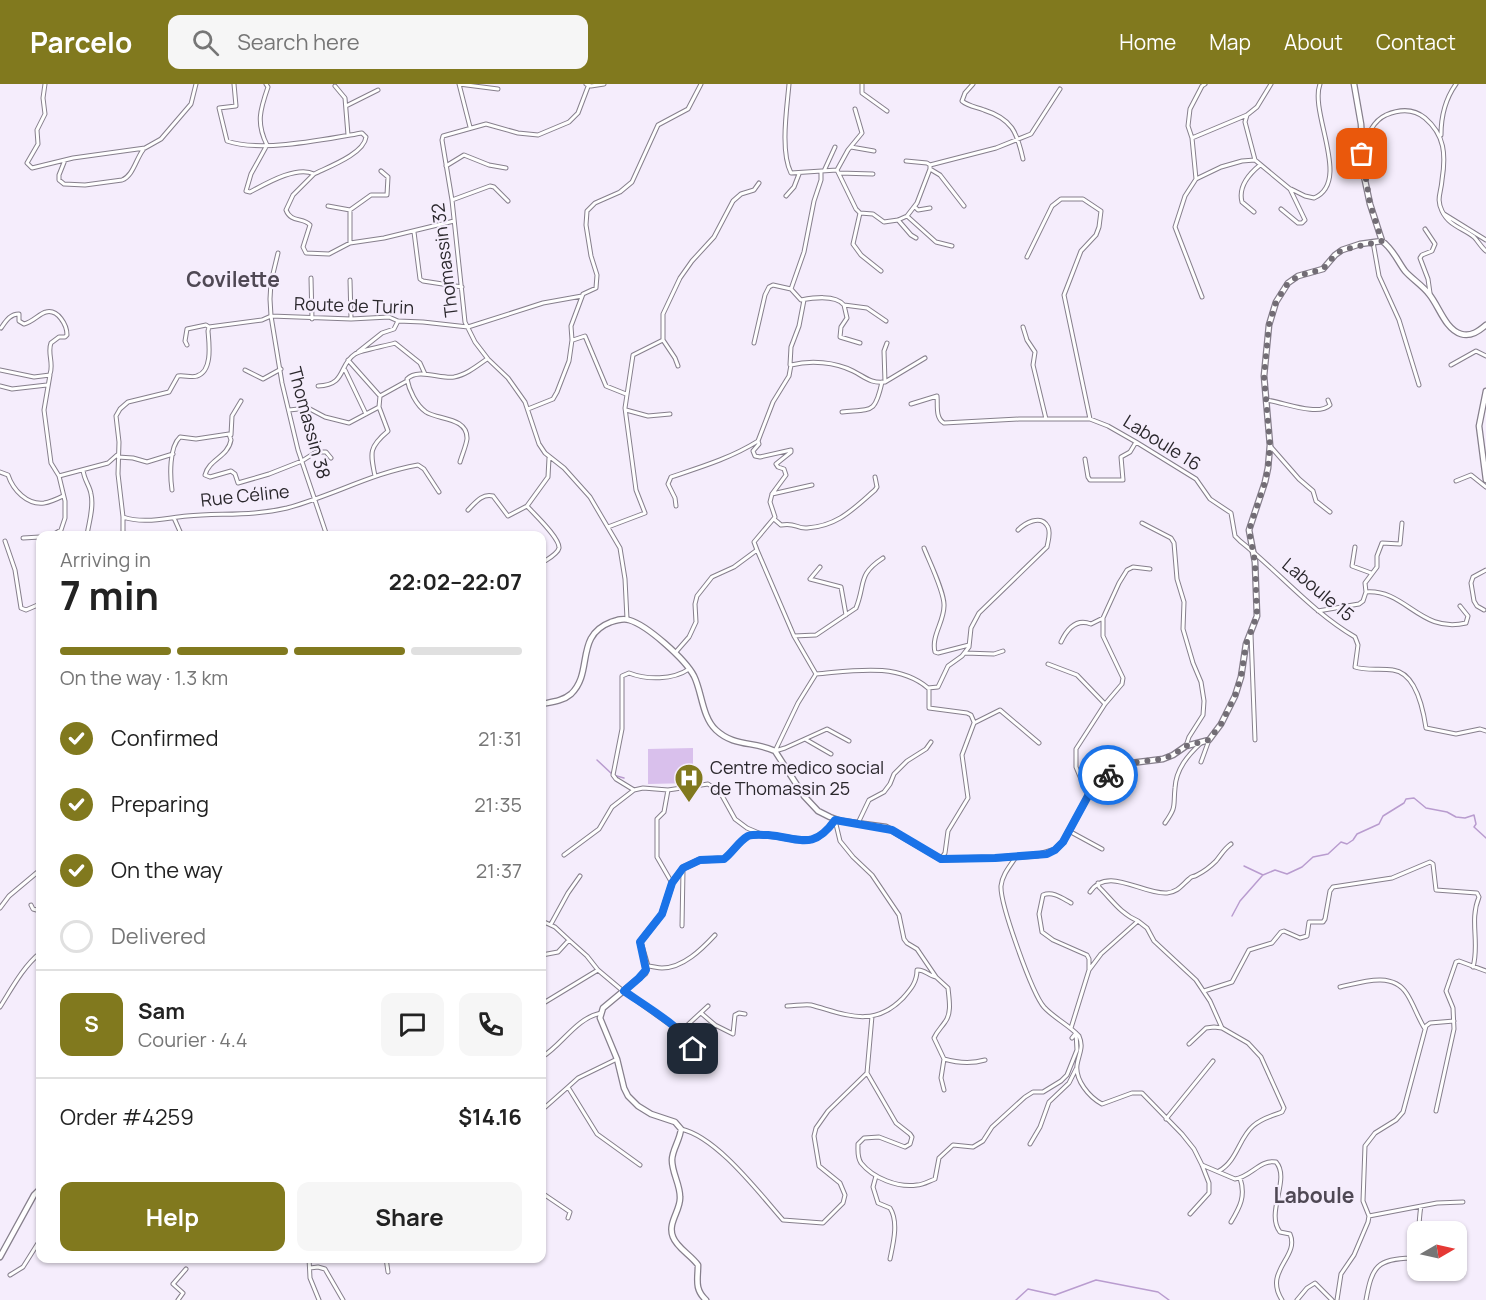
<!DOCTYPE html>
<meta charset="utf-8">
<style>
body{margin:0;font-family:Manrope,sans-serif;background:#f6f6f6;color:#222;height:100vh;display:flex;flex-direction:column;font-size:22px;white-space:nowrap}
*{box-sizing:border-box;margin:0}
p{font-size:20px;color:#767676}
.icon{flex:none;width:33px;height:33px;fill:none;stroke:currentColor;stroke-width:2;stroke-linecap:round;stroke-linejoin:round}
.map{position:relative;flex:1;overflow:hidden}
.panel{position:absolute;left:36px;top:447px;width:510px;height:732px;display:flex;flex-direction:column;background:#fff;border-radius:12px;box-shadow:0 2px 4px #0004}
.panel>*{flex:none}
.needle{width:39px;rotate:81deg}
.controls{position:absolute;left:1407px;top:1137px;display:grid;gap:12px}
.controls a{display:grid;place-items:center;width:60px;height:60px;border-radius:12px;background:#fff;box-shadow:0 2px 4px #0004;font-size:30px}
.pin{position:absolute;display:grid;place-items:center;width:51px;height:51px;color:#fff;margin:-26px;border-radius:12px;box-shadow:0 3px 9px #0006}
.courier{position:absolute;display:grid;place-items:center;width:60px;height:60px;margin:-30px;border:4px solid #1a73e8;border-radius:50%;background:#fff;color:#222;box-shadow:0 2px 8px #0007}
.overview em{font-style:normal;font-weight:700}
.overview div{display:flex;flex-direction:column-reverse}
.overview{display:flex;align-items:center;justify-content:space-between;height:102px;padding:0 24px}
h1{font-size:39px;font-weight:700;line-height:45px}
.bar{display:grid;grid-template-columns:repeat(4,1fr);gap:9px 6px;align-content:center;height:72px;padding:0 24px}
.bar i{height:8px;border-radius:4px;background:#e0e0e0}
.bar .current{background:#81791e}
.bar p{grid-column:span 4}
.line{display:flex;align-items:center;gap:15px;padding:0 24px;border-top:2px solid #e0e0e0}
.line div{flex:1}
.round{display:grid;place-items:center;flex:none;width:63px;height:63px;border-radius:12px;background:#f6f6f6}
ol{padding:0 24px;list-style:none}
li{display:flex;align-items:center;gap:18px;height:66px}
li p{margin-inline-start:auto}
li .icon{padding:6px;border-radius:50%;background:#81791e;color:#fff;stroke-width:4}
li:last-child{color:#767676}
li i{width:33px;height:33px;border:3px solid #e0e0e0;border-radius:50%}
.cta{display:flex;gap:12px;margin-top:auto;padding:12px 24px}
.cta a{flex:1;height:69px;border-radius:12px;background:#81791e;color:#fff;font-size:24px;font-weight:700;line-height:69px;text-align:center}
.cta a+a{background:#f6f6f6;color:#222}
header{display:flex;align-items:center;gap:36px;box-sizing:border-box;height:84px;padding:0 30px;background:#81791e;color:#fff}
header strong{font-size:28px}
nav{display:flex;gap:33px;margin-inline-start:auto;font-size:21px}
.search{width:420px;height:54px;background:#f6f6f6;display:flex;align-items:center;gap:15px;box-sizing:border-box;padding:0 21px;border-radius:12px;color:#767676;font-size:22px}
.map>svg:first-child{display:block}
.green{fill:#d9c0ec}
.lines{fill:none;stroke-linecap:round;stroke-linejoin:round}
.stream{stroke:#b99ccf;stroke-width:1.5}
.street-casing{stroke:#867f8c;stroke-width:5}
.secondary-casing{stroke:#867f8c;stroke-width:7}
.street{stroke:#fff;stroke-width:3}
.secondary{stroke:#fff;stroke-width:4.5}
.done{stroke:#726d75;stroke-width:6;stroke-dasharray:0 10.8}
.route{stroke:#1a73e8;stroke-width:8}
.labels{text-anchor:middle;stroke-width:4.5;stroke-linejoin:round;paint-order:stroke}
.street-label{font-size:18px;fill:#2b282d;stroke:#f5edfc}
.poi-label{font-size:18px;fill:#2b282d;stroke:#f5edfc;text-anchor:start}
.quarter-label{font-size:21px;font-weight:bold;fill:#4f4854;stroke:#f5edfc}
</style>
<header>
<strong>Parcelo</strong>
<div class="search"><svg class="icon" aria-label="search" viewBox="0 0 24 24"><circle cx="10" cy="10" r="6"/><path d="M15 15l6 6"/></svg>Search here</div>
<nav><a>Home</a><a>Map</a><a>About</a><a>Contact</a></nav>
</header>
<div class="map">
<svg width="1486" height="1216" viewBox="0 0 1486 1216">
<rect width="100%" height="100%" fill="#f5edfc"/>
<path class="green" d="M693,664v35l-45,1v-35z"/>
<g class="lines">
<path class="stream" d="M597,676l16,15 11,3
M1244,782l19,9 12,-5 12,4 15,-7 11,-10 15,-3 13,-12 6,2 6,-4 4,-6 22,-10 4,-8 21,-13 2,-4 8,-1 12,10 21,4 9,5 9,1 9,-3 2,9 -2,3 12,11
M1232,832l8,-15 22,-25
M1016,1216l12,-11 27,6 41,-15 62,12 11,8"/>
<g class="street-casing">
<path id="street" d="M45,0l-2,14 2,16 -8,16 1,14 -11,19 5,5 41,-10 72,-10 16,-9 30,-35 5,-20
M234,0l2,22 -17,2 8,33c33,12 100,-2 135,-8l4,4c-2,17 -38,30 -52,37
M266,0l2,3c-8,23 -12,36 -1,58l-16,29 -5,17 4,1c15,-8 47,-27 64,-18l-21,21 -7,15c5,13 17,7 24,15l-7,22 3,6 23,1 21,-11 34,-5 70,-17
M586,0l5,2 13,-2
M589,0l-11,29 -9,9 -31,13 -20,-2 -32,-9 -43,12 -1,4 10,60 13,122 10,20 13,17 20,19 17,24 14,42 6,9 19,15 26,29 30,51 5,31 2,40
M789,0c-2,24 -9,67 2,89l46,-3 11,-20 14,-17 -7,-24
M862,0v9l25,18
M973,0l-8,9 -3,8c6,5 14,6 22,9 28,9 33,22 39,49
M335,2l10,12 3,37
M346,22l32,-16
M1247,31l-2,7 10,38 35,29 15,31 -3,3h-4l-17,-14
M470,43l-11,-43 39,5
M1441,51c0,-18 5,-37 15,-51
M1192,54l55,-23 10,-8 14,-23
M851,63l23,4
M1364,64c4,-14 9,-27 22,-33 14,-6 27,-7 39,3 20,17 21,37 17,62 -1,14 -6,18 0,31 7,15 21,17 32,26 4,4 7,10 12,14
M65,76l-6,15v5l5,4 21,1 37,-5c11,-4 14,-21 21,-30
M930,81l66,-17 35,-14 29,-45
M446,82l18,-11 25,10 17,3
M930,85l10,6 24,31
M837,86l19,39 4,4 13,1 11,8 14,-2 9,-4 10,-13 13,-34v-4l-3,-2 -21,-2
M824,87l11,-24
M839,89l34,1
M1196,95l-4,-41 -4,-12 2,-17 12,-23 3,-2
M1291,105l14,7 9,2c38,-16 -5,-85 6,-114
M786,112l8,-9 5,-13
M452,116l38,-14 4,1 14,14
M328,122l22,4 21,-15h16l1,-18 -7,-6
M915,123l3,3 12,-2
M1254,128l-12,-10c-4,-15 7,-28 18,-37
M860,129l-7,31 8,11 20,16
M1444,130l42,26
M907,132l29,26 16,4
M898,136l13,15 5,3
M1425,145l10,15 -3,7 -10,4 -2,3 8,21 2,14
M414,148l6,47 3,2 39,6
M1373,158l6,34 20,44 20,65
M350,159v-33
M278,169l-7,29 -1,17 1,17 11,67 16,67 29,86
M1027,173l25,-51 9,-7h22l18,12 -2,16 -3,8 -15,16 -17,44 26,124
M311,194l1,41
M350,196l1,39
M791,205l13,-37 10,-51 7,-21v-8
M1202,213l-27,-70 10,-31 11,-17 25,-12 21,-6 13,-1
M844,221l3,13 -6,9 -1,10 20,6
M1023,243l4,13 8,12 -2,13 13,54
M1,244c5,-7 9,-14 18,-14v7l5,3c9,-2 16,-11 22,-12 12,-3 21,13 21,23l-2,2h-6l-8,6c-4,10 3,20 -1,31
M573,256l12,-4 21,50 20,8
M663,256v-26l17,-36 12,-17 22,-24 19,-36 8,-7 13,-4 5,-7
M754,259l11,-48 4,-8 4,-2 18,4 10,11c11,-2 34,-6 43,5l23,3 19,13
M187,261l-2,-4 2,-12 19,-4 3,2
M358,268l24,-19 12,-4 4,-8
M348,276l32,36
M790,281l1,-18 8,-21 5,-26
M1451,281l25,-14 10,5
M0,286l34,7 16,-2 -6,35 7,53 8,13 6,25v17l-4,12 -10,6
M245,286l18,9 18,-10
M345,286l21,44
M885,298l-1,-31 3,-8
M0,302l12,3 35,-4
M318,302c29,-1 20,-21 37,-32 6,-4 31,-8 40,-11l25,20 5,11
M1266,316c17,2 52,17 64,5l-2,-5
M911,320l26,-8c1,9 -2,22 7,27l75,-4h71l18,7 28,16 60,37 14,20 21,14 4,23 5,5c39,31 72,71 115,96l3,8 -3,22c12,4 25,1 38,3 23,3 30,38 33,58l30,6 24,-5 6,2
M528,325l25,-10 4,-7 12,-31 3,-21 -1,-14 12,-32 13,-6 1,-13 -6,-19 -5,-31 1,-14 8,-8 25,-11 12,-10 26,-57 30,-16 13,-25
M289,326l19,-2 17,9 24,6 30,-16
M626,326l22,6 22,-2
M842,328c30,-3 33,2 40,-30
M231,351l1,-19 9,-15
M1271,363l28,32 14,12 3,10 14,11
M118,373l15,1 14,4 26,-8
M1085,375l3,18 2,3h33l-2,-23 9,-5 6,-10
M460,378c2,-7 6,-16 7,-23 1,-22 -29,-19 -41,-27 -10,-7 -17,-22 -19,-33 11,-11 33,0 47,-2 12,-2 23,-11 33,-18
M83,386c1,10 7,16 8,24 3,13 -2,28 -4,41
M0,388l8,3c5,15 19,30 36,28 7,-1 13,-4 19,-7
M59,392l49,-13 9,-8
M375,392c-5,-24 -6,-29 13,-45l-9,-24 1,-11 27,-15
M1456,397l15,-6 15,12
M172,406c-2,-14 -3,-43 8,-53l16,2 33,-5 2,6c-3,17 -22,19 -26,35l5,2 21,-6 4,3 3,9 31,-9 33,-13 14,-9h10l5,6
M439,408l-15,-23 -6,-4c-46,8 -86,31 -131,43 -33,8 -67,5 -100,8 -22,2 -43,8 -64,1l-5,-43 1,-32 -3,-26 4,-7 8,-7 41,-10 9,-16c6,-1 14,2 19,0 16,-5 12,-33 11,-45l1,-4 53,-7 9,-4 80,3 38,-2 9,4 25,1 45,5 75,-24 39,-7
M772,410l14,-19 -2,-6 -6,-2 -2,-3 15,-12v-2l-31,7 -5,-1 -2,-5 6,-7 -1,-3 15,-39 16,-26 2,-11c20,-5 44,-3 62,6 12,6 18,13 32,11l40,-24
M527,422c7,8 33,32 32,42 -1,6 -13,12 -17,15
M676,422l-1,-8 -7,-14 3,-7c30,-10 60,-19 87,-36
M468,426c7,-7 14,-17 25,-14l15,20 19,-10 21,-29 1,-19
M174,434l8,18
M774,435l7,6c15,-3 15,4 26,3 31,-2 46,-19 68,-38l2,-3 -2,-10
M1142,439l29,15 3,5 3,36 7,23 -1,27 10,34 8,19 3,19 -1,14 -14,22 -3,9
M608,443l37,-14 -9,-23 -11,-82 8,-53 30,-15 12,18 3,8
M123,452v-19
M23,454l17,-1
M5,457l10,29 6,38 5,2 14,-6
M1355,463l-3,19 19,7
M924,464c5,13 21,45 20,58 0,16 -13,30 -9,46l3,1 31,-8
M757,466l37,86 22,38
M820,483l-10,12 31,8 5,28
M1366,508l-1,-9 12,-16v-11l5,-13 18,1 2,-21
M1484,526l-7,-4 -3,-5 -3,-18 2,-6 13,-7
M1318,527l41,-7 4,-3 3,-9c40,-3 54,42 100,31l2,-7 -8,-10
M1251,550l4,106
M794,552l22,-1 40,-27c10,-25 1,-33 27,-50
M1061,558c6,-13 15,-24 30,-18l12,-6
M675,569l14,-16 7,-15 -1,-18 2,-8 15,-19 22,-10 23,-17 -3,-8 21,-25 -5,-15 2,-8 40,-9
M965,569l29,1 9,-3
M1048,580l29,11 28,29
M929,604v20l38,5 4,2 3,7
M805,655l26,15
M775,667l23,-48 18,-29c37,-3 81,-12 112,14l10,-1 10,-21 14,-10 7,-9 2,-19 8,-15 68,-66c1,-6 4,-14 1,-20 -7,-14 -24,-3 -30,3
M775,667l10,-3 42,-19 22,12
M1201,678l8,-22
M634,706l-18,-11 -3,-4 9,-46v-53l7,-3c18,7 44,7 60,-4
M668,706l-4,22 -7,7v38l15,26
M1088,712l-12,-29v-18l29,-45 17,-20 1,-6 -20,-42v-18l16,-35 8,-13 6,-3 17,2
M858,739l11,-23 15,-8 6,-8 4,-10 13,-13 19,-12 5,-7
M1165,739c12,-17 8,-16 10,-35 1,-19 13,-33 26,-45
M1069,747l33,18
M564,771l35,-26 13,-22 22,-17 9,-2 25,2 40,-6 12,8 15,27 12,9 14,6
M1016,773c-6,9 -14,18 -15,29 -1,18 31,107 43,121 10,11 25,18 35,29 5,11 0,17 -2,29 -2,15 12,32 25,39l30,-11h10l40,41 12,15 8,16 7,18v10l-19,21
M941,775l4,-6 3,-22 20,-33 -6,-43 12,-32 26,-13 39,33
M1098,799l1,4c13,13 22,27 39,34
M1090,808c17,-27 53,3 77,1 11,-1 15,-8 22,-14 4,-4 3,-1 8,-4 6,-3 14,-9 19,-14 5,-6 8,-12 15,-17
M1071,819c-9,-5 -18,-12 -28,-8l-4,19 3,18 11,8 34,15 2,4v10
M31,821l2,4 7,2
M0,824l9,-12 31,-26
M542,837l13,6 14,13
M551,840l17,-31 12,-17
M682,842l1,-56
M542,871l16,-3 11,-12 18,16 11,14
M647,882c5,0 10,2 15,2 21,0 40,-19 53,-33
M936,893l12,11c1,11 4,25 -3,34 -4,6 -8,9 -11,16l10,21c14,4 27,5 41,1
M1340,903c22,-5 53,-16 67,7 7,11 11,24 18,35
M1204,907l28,-9 17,-32 23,-7 9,-11 3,-1 16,7 7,-2 2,-14h14l2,-3 5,-28 3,-4 59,-9 38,-16 3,2 3,26 41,3 2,4c-10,24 1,46 -6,70
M542,920l56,-34 25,21 57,41 11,10 2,7 -6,18
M787,922c8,0 17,-2 24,-1 34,9 62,24 92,-7 8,-9 14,-16 14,-28 8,-1 11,6 19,7l-19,-28 -10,-6 -3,-4 -5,-24 -27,-40 -19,-18 -13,-16 -5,-21
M0,923c12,-19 23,-40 40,-54
M701,929l14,12 18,9 2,-19 4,-2 6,1
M872,932l-5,57 29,50 14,11 2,3 -2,7 -5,3 -26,-10 -15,1 -6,6c0,7 -1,13 3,19 12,15 37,25 56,22 6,0 12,-4 18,-6l4,-21 14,-13 20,2 10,-6 9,-14 33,-30 8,-5h10l18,-11 6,-6 10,-25 -1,-17
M1071,944l18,-58 12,-16 37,-33 9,7 7,13 42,39 14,21 12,27
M681,947l27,-25
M1072,954l4,-5
M1189,960l17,-16 8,-1 8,1 26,15 13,14 23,51 -2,4c-10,4 -20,6 -29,14 -14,12 -16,35 -34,45
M707,971l1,-22 7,-8
M542,973c20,-12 34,-39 59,-44
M617,975l-39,19 -10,9 29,47 43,31
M944,1006l-3,-12 3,-19
M542,1026l26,-23
M1436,1027l18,-82 -1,-21 -7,-17 10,-29 3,-1 27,10
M1166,1035l47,-58
M681,1045c36,8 78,64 102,91l40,3 20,-20 2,-8 -5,-12 -21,-17 -5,-30 2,-8 12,-17 39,-38
M1030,1060l10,-17 9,-25 20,-19 7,-14
M1202,1081l33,14c16,-2 25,-20 41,-17 15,17 -11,51 4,70l10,2c10,23 -27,37 -8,66
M876,1092l-3,11 5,16 12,5c9,14 3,36 0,51
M542,1109l28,19 -2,6
M1369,1132l68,-13 26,-1
M1231,1138c9,-15 15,-26 9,-44
M309,1174l1,20 9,22
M386,1174l2,14
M310,1184l8,-1 7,2 18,31
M10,1191l13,-8 17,-27
M178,1216l5,-7 -10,-9 13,-15
M1297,1216l10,-12 8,-5 17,17
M1337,1216l4,-26 13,-19 14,-33 1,-6 -6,-15 2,-55 10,-13 21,-13 7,-8 23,-86 4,-3 24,-2
M1366,1216c6,-34 11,-41 46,-42 8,-11 6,-37 9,-52"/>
</g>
<g class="secondary-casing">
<path id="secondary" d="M1354,0l7,40 3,52 6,28 12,37
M1486,307l-7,35 7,54
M542,620c10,-2 21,-3 29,-10 23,-22 3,-58 40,-72 6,-2 12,-4 18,-2 18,5 56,39 65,56 8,16 8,41 22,54 18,17 38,11 59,21l29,45 14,15 12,6 11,4 45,6 55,32 54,-1 43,-3 17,-5 8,-8 25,-46 25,-26 10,-6 40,-5 10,-4 13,-9 23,-6 12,-16 14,-28 6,-19 5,-33 11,-28 -2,-54 -6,-32 16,-48 3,-14 2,-23 -6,-69 5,-51 7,-23 12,-19 10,-7 25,-7 12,-14 7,-5 18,-6 22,-3c11,8 15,19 23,30 7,8 17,14 24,23 10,12 16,35 32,40 10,3 18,-3 25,-9
M0,1173l34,-62 6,-6
M706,1216c-12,-11 -8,-21 -8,-35 -7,-10 -21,-17 -25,-28 -6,-14 8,-27 7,-40 0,-13 -8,-24 -8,-37 0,-10 8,-20 9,-31l-6,-7 -24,-8 -13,-8 -10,-10 -4,-8 -7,-29 -17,-41 3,-10 42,-35 2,-7 -7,-24 22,-28 10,-31 11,-15 17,-8 24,-1c8,-6 15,-18 24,-23 6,-2 14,-1 19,-1 33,3 46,16 68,-15"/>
</g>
<use href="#street" class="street"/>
<use href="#secondary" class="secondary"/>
</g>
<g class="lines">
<path class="done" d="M1108,691l15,-11 39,-5 11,-4 13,-9 23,-6 12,-16 14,-28 6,-19 5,-33 11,-28 -2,-54 -6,-32 16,-48 3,-14 2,-23 -6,-69 5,-51 7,-23 12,-19 10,-7 25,-7 12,-14 7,-5 40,-9 -12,-37 -8,-50"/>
<path class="route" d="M693,965c-4,-18 -54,-47 -69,-58l15,-13 7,-8 -6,-28 22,-28 10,-31 11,-15 17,-8 24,-1c8,-6 15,-18 24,-23 6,-2 14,-1 20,-1 32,3 45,16 67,-15l57,10 49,29 54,-1 52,-4 8,-4 8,-8 25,-46 20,-21"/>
</g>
<defs>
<g id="hospital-pin" transform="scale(1.5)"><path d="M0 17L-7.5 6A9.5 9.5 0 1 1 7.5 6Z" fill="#81791e" stroke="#f5edfc"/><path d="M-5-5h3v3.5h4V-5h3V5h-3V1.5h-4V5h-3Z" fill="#fff"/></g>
</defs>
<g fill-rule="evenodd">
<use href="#hospital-pin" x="689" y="694"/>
</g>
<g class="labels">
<g class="street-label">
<text transform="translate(445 176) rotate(-97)" y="6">Thomassin 32</text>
<text transform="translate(354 222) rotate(2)" y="6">Route de Turin</text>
<text transform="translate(309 339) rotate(75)" y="6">Thomassin 38</text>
<text transform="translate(1162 359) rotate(32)" y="6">Laboule 16</text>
<text transform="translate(245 412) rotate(-6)" y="6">Rue Céline</text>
<text transform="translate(1318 506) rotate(40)" y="6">Laboule 15</text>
</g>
<g class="poi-label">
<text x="710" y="690">Centre medico social<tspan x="710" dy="21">de Thomassin 25</tspan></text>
</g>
<g class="quarter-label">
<text x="233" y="203">Covilette</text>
<text x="1314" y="1119">Laboule</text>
</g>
</g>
</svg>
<div class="controls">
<a><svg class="needle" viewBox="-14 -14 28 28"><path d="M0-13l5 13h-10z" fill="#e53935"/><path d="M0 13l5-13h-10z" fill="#767676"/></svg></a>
</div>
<div class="pin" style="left:1362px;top:70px;background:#ea580c"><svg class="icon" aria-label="bag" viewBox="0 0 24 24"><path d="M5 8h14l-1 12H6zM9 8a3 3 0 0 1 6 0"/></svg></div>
<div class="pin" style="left:693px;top:965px;background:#1f2937"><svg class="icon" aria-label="home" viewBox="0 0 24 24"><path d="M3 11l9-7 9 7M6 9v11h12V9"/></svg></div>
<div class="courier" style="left:1108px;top:691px"><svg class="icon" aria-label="bike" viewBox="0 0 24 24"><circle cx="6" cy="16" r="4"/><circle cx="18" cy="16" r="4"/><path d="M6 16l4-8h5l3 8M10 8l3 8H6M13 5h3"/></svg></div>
<section class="panel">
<div class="overview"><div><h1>7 min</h1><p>Arriving in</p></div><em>22:02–22:07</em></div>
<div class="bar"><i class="current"></i><i class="current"></i><i class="current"></i><i></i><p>On the way · 1.3 km</p></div>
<ol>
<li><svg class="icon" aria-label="check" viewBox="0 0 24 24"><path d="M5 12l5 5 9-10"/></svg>Confirmed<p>21:31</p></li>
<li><svg class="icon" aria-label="check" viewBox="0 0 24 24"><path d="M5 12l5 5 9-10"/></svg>Preparing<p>21:35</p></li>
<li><svg class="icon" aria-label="check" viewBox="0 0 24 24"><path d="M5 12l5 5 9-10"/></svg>On the way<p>21:37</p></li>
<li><i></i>Delivered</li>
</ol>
<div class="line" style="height:108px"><b class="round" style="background:#81791e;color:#fff">S</b><div><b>Sam</b><p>Courier · 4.4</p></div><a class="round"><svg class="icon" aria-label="chat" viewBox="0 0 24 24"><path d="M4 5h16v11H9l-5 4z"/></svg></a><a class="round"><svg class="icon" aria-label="phone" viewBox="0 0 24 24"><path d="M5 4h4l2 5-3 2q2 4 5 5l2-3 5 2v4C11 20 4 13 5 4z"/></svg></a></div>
<div class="line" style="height:78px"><div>Order #4259</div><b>$14.16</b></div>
<div class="cta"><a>Help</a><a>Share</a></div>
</section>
</div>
